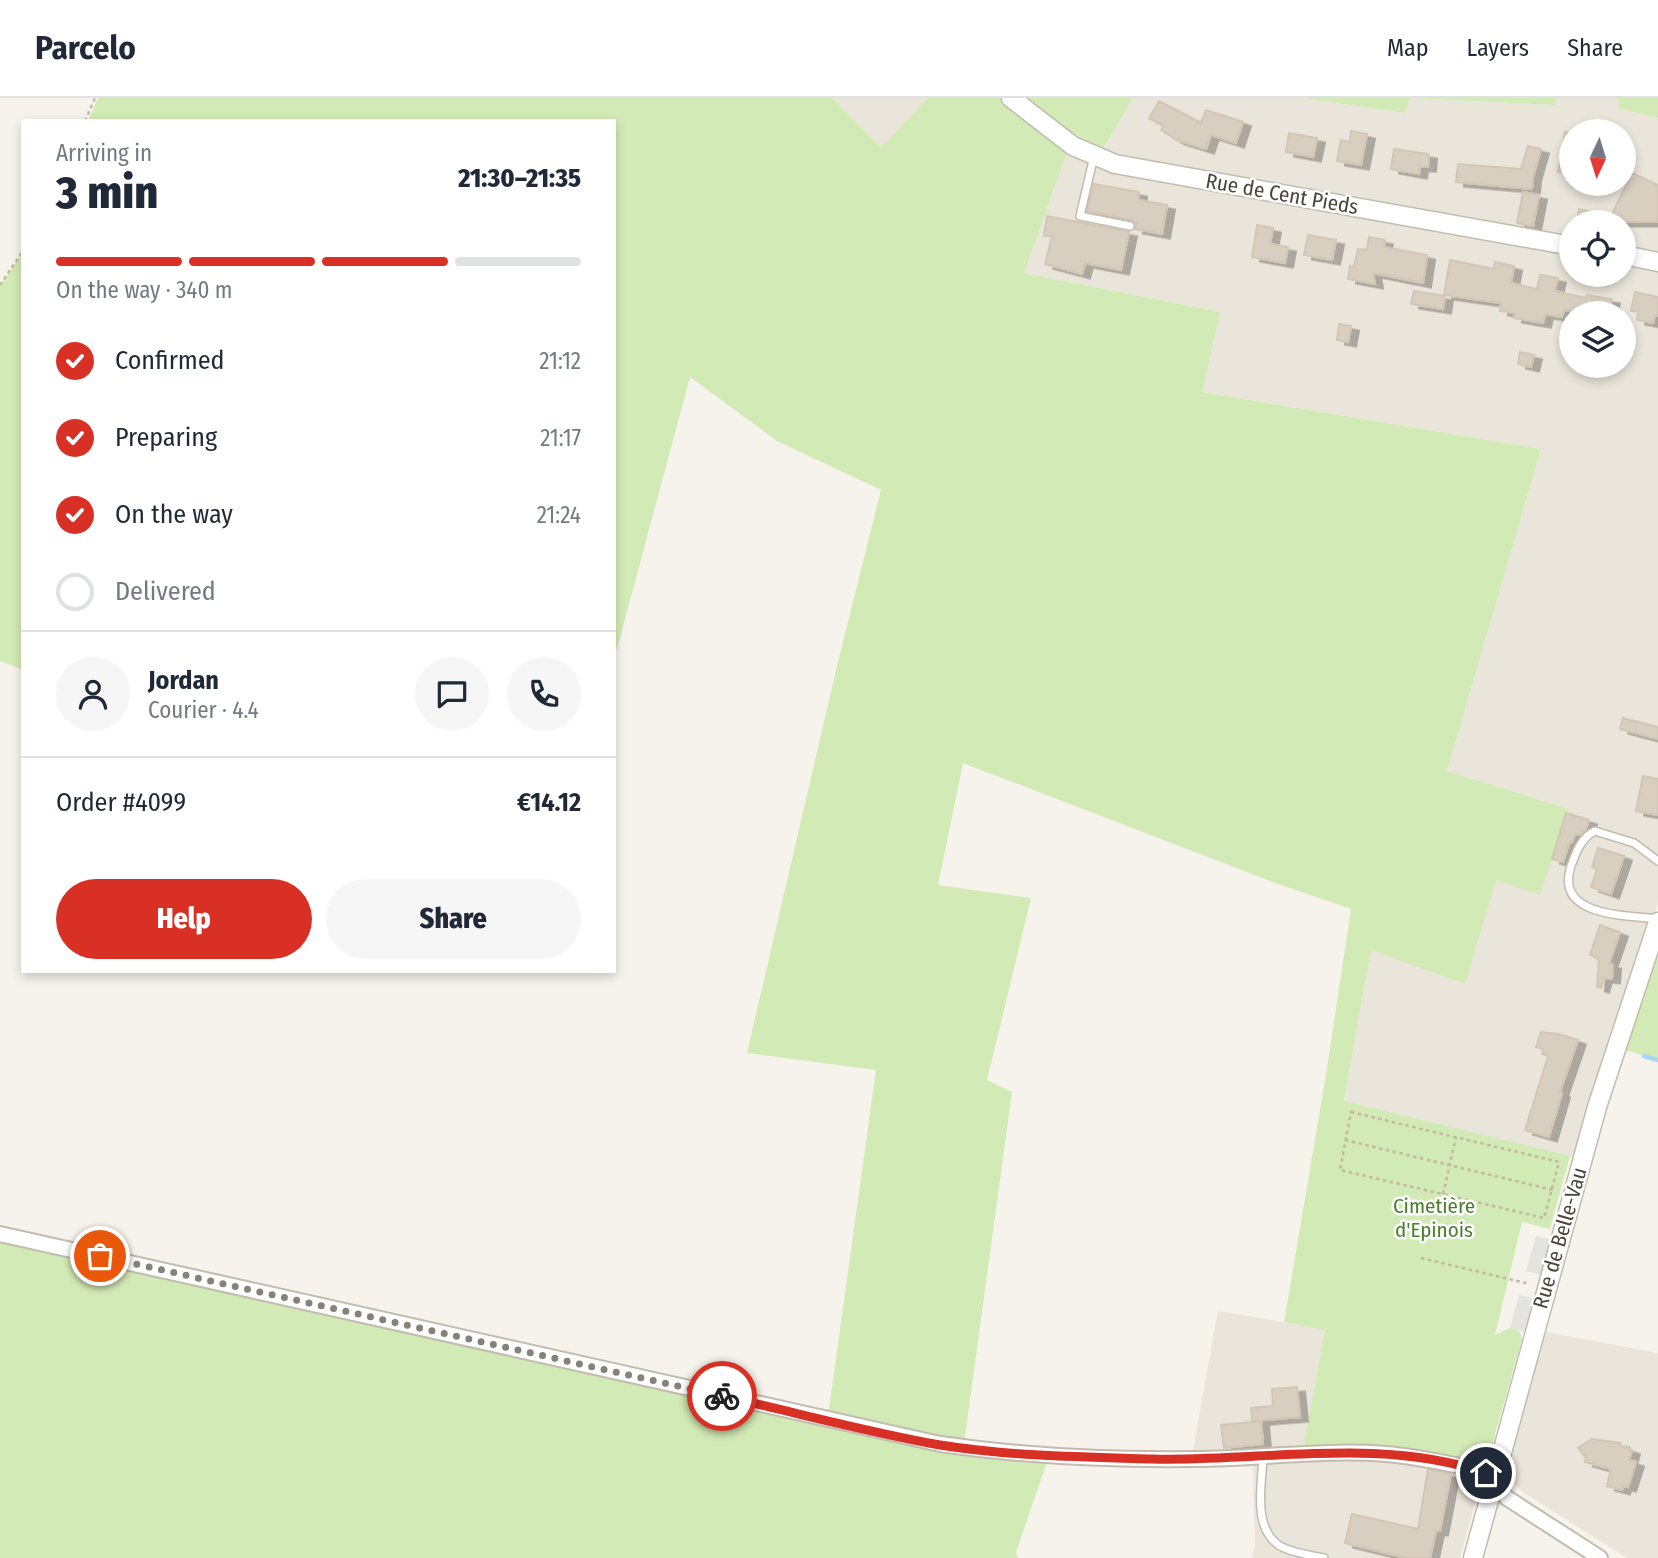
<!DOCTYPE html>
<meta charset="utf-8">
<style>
body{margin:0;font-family:"Fira Sans Condensed",sans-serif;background:#f6f6f7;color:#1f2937;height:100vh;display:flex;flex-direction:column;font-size:26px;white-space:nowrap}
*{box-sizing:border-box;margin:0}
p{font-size:23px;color:#747a83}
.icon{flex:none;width:38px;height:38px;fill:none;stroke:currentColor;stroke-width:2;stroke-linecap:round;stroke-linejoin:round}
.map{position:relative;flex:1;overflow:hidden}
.drawer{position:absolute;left:21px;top:21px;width:595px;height:854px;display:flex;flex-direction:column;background:#fff;border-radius:0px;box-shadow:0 4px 10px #0003}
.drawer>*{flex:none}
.needle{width:46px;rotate:184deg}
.controls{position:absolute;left:1559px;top:21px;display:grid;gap:14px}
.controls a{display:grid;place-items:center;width:77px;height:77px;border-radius:50%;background:#fff;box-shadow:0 4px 10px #0003;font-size:35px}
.pin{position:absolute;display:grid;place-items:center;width:60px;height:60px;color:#fff;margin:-30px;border:4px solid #fff;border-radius:50%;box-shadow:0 2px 7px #0007}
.courier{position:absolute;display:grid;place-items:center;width:70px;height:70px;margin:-35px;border:5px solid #d93025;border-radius:50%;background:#fff;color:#222;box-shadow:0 2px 9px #0007}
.head em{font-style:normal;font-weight:800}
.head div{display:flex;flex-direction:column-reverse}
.head{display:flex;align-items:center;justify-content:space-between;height:119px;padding:0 35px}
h1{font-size:46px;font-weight:800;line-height:52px}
.bar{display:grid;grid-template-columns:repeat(4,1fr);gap:10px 7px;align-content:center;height:84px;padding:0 35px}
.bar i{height:9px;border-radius:5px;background:#e0e1e3}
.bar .selected{background:#d93025}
.bar p{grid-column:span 4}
.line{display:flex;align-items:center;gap:18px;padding:0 35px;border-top:2px solid #e0e1e3}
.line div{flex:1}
.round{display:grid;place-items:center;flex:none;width:74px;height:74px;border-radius:37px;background:#f6f6f7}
ol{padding:0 35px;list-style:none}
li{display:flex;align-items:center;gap:21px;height:77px}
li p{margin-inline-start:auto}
li .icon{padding:7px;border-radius:50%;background:#d93025;color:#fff;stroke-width:4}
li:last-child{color:#747a83}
li i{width:38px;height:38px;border:4px solid #e0e1e3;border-radius:50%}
.primary-button{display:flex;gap:14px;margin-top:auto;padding:14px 35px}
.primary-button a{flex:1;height:80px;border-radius:42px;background:#d93025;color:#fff;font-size:28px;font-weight:800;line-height:80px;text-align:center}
.primary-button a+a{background:#f6f6f7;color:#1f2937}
header{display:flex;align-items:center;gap:42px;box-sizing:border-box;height:98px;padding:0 35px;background:#fff;border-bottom:2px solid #e0e1e3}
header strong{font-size:33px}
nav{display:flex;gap:38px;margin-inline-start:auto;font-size:24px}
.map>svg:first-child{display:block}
.residential{fill:#eae5da;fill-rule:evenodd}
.green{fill:#d2eab5}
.parking{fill:#e5e3e0}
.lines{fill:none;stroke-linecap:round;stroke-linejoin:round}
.stream{stroke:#a9d4f2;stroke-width:4.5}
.building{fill:#d8cfc1;stroke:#d3c7b4;stroke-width:2;filter:url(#shadow)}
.service-casing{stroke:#c2bbae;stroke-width:10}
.minor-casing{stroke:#c2bbae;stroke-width:18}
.tertiary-casing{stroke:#c2bbae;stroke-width:21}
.path{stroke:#c4b79f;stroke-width:2.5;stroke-dasharray:3.5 3.5;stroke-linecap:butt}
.service{stroke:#fff;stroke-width:7}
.minor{stroke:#fff;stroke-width:14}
.tertiary{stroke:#fff;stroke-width:18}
.done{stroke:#878178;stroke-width:7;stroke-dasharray:0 12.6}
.route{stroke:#d93025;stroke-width:9}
.labels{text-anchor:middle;stroke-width:5;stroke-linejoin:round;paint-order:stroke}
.street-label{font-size:21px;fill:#4b4439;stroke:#fff}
.park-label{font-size:21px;fill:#4a7f2a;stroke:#fff}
</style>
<header>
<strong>Parcelo</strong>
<nav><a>Map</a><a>Layers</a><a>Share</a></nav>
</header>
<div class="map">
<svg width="1658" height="1460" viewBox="0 0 1658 1460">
<defs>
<filter id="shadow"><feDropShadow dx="8" dy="4.5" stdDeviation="0" flood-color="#0004"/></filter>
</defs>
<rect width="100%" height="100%" fill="#f6f3ec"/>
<path class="residential" d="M832,0h96l-47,50z
M1001,0h25l28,23 48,29 31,-52h169l102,15 6,-15 144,7 4,-7h55l7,1 -3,9 41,10v785l-82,255 -232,-56 27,-152 125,-70 71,-71 -120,-38 94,-322 -340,-57 19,-80 -196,-39 44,-123zM1572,33h52v53h-52zM1572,124h52v53h-52zM1572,215h52v53h-52z
M1218,1213l107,18 141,133 14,23 -20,73h-208l3,-12 -2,-81h-61v-10z
M1541,1233l117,22v205h-31l-103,-65 -15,-16 -3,-10z"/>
<path class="green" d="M98,0h734l49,49 47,-49h72l68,52 -44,123 196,39 -18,80 339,57 -94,322 121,38 -28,86 -44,-15 -31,104 -94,-34 -27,151 226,55 -20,73 -28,-7 -27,113 15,-7 9,2 3,9 -33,116 -5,5 -18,2 -163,-11 22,-121 -41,-8 42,-247 25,-166 -73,-25 -315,-121 -25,122 93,13 -44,182 25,12 -48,352 -136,-28 48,-346 -129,-17 90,-387 44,-176 -104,-49 -87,-64 -76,283v-539h-526z
M1026,0h107l-31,52 -48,-29z
M1302,0h256l-4,7 -144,-7 -5,15z
M1613,0h45v20l-41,-10 3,-8z
M23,154v418l-23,-9v-375z
M1658,847v115l-36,-11z
M0,1143l863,192 185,26 -32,93 2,6h-1018z"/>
<path class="parking" d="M1536,1138l24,5 -11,36 -23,-6z
M1519,1197l24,6 -9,33 -24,-6z"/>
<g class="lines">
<path class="stream" d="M1644,958l14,4"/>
</g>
<path class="building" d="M1159,3l42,22 5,-13 37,12 -7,21 -25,-8 -5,14 -29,-9 -16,-10 3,-4 -15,-8z
M1351,33l16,3 -6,31 -24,-4 4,-21 9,2z
M1565,34l7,1v41l-14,-2z
M1289,35l28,5 -4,19 -27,-5z
M1528,48l13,3 -8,28 -1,12 -76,-7 2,-18 63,5z
M1394,51l35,5 -1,13h-8l-1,7 -28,-5z
M1632,75l26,12v37h-81l2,-13 32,7z
M1094,86l45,8v8l28,5 -5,29 -27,-5 1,-6 -5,-3 -44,-9z
M1523,94l16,3 -6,31 -16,-3z
M1047,118l82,16 -8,38 -36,-7 -3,11 -37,-10 7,-28h-8z
M1257,127l16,3 -3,16 18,3 -3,16 -33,-6z
M1308,137l28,5 -4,20 -28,-5z
M1369,139l16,3 -1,7 43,8 -4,28 -50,-10 2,11 -27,-5 2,-13 4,1 4,-18 9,1z
M1450,162l44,9 1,-7 19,4 -3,17 26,6 3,-14 18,3 -3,13 31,7 1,-3 25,4 -3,14h-24l-21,-3 -2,7 -17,-3 -2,9 -29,-5 1,-5 -15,-2 1,-8 -57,-8z
M1414,193l31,5 -2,13 -32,-5z
M1635,194l23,5v19l-3,-1 -2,8 -16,-3 1,-8 -7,-1z
M1339,226l12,2 -3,16 -11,-2z
M1520,254l14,3 -3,12 -13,-3z
M1623,620l35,9v12l-38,-10z
M1643,678l15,3v36l-22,-4z
M1566,715l23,7 -3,9 -6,6 -5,-1 -3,8 -2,-1 -7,21 -11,-3z
M1598,750l26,8 -13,38 -20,-7 6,-18 -5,-2z
M1600,827l20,7 -11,32h4l-1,15 -8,-1 -3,10 -4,-1 2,-28 -9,-4z
M1541,934l17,2 20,6 -18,52 2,1 -13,44 -24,-7 23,-74 -6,-2 1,-5 -7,-2z
M1297,1289l3,30 -48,4 -1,-13 22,-2 -1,-17z
M1261,1323l2,23 -39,4 -3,-23z
M1592,1341l29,4 -1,3 12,4 -3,10 7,2 -8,25 -5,-1 -1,4 -15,-4 4,-17 -26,-7 1,-4 -8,-10z
M1428,1371l23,5 -11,57h-4l-6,27h-24l-61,-15 7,-29 66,15z"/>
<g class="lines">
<g class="service-casing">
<path id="service" d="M1094,58l-14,60 50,10
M1658,763l-24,-18 -39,-12c-14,7 -19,21 -24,35 -17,51 55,49 87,53
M1263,1359c-1,28 -11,71 17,89 12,7 30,9 44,12"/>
</g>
<g class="minor-casing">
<path id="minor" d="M0,1136l940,210c83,12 170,16 254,15 64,0 128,-10 191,-5 30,2 60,9 89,15l12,4 21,25 93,60"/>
</g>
<g class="tertiary-casing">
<path id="tertiary" d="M1011,0l62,48 42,18 457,82
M1624,157l34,7
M1473,1460l124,-451 61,-185"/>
</g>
<path class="path" d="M85,23l10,-23
M0,187l23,-34
M1351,1014l208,50 -15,56 -204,-48z
M1345,1042l208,50
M1443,1096l13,-57
M1421,1160l109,26"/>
<use href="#service" class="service"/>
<use href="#minor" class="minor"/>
<use href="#tertiary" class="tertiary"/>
</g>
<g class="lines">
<path class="done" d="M100,1158l622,140"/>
<path class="route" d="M722,1298c72,16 145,36 218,49 69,11 142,12 212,14 110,3 227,-23 334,14"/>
</g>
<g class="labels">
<g class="street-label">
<text transform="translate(1282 96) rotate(10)" y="7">Rue de Cent Pieds</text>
<text transform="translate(1560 1140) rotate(-74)" y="7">Rue de Belle-Vau</text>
</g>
<g class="park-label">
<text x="1434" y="1115">Cimetière<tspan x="1434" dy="24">d'Epinois</tspan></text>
</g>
</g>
</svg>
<div class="controls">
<a><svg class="needle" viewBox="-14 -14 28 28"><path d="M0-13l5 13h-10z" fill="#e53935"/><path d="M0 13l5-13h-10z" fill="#747a83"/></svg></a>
<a><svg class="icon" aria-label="locate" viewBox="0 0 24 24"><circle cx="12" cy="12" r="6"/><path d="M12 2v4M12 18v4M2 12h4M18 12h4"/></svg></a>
<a><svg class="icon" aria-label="layers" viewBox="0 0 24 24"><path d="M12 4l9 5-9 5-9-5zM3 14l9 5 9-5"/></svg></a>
</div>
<div class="pin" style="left:100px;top:1158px;background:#ea580c"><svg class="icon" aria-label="bag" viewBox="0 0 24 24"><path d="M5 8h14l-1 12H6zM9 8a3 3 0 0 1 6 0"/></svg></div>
<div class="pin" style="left:1486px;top:1375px;background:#1f2937"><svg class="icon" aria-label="home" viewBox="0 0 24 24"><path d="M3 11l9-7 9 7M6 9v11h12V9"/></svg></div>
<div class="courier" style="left:722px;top:1298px"><svg class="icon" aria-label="bike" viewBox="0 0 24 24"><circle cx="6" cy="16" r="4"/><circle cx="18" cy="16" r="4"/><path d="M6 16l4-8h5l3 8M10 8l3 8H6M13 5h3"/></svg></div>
<section class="drawer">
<div class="head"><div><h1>3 min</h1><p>Arriving in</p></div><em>21:30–21:35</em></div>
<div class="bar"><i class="selected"></i><i class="selected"></i><i class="selected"></i><i></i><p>On the way · 340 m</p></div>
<ol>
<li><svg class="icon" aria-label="check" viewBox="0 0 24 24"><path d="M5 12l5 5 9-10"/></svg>Confirmed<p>21:12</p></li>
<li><svg class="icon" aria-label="check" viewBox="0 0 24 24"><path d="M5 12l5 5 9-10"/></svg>Preparing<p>21:17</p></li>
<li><svg class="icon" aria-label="check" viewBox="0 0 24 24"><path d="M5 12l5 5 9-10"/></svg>On the way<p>21:24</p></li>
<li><i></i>Delivered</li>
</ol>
<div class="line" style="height:126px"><a class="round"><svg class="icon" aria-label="person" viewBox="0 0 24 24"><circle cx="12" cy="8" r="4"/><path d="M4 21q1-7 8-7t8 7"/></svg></a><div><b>Jordan</b><p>Courier · 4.4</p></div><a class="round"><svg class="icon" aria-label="chat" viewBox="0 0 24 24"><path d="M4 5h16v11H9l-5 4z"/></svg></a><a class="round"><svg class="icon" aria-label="phone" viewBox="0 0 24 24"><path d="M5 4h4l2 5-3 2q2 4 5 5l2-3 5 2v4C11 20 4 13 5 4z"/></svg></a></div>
<div class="line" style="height:91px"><div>Order #4099</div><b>€14.12</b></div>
<div class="primary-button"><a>Help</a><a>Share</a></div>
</section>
</div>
